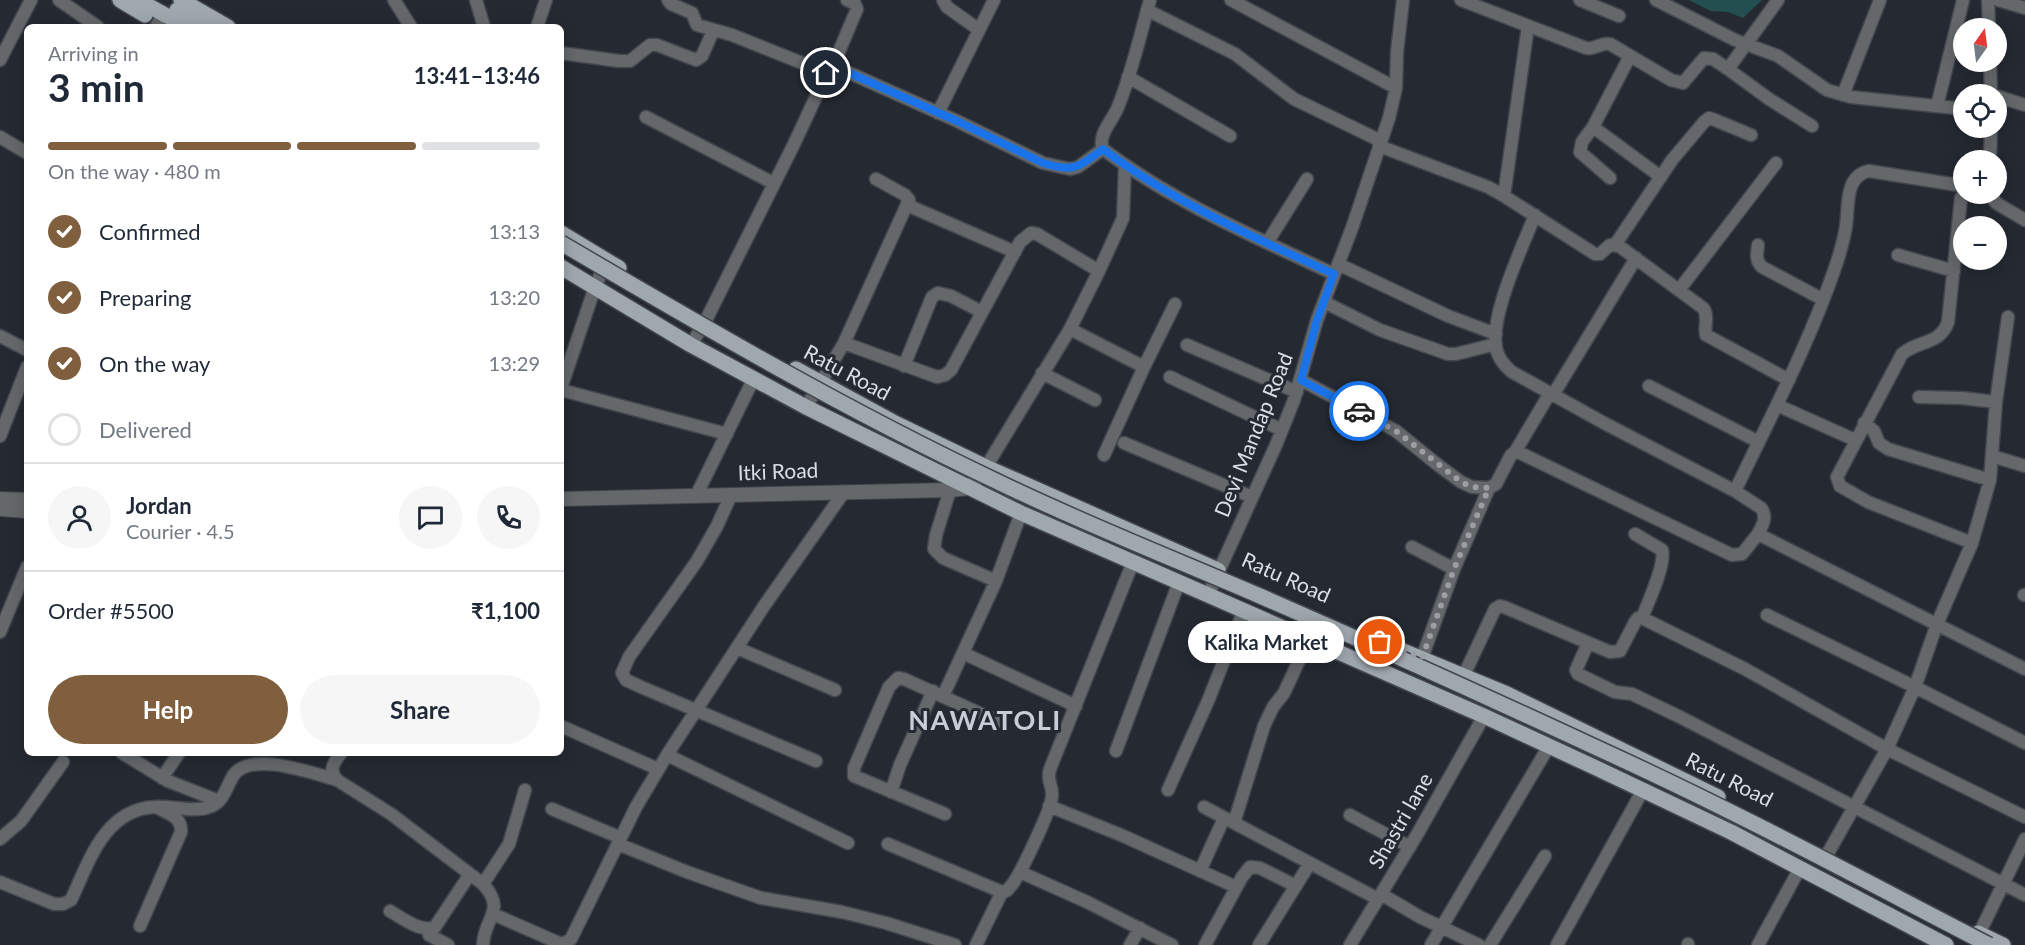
<!DOCTYPE html>
<meta charset="utf-8">
<style>
body{margin:0;font-family:Lato,sans-serif;background:#f6f6f7;color:#1f2937;height:100vh;display:flex;flex-direction:column;font-size:22px;white-space:nowrap}
*{box-sizing:border-box;margin:0}
p{font-size:20px;color:#747a83}
.icon{flex:none;width:33px;height:33px;fill:none;stroke:currentColor;stroke-width:2;stroke-linecap:round;stroke-linejoin:round}
.map{position:relative;flex:1;overflow:hidden}
.sheet{position:absolute;left:24px;top:24px;width:540px;height:732px;display:flex;flex-direction:column;background:#fff;border-radius:9px;box-shadow:0 3px 15px #0003}
.sheet>*{flex:none}
.needle{width:39px;rotate:14deg}
.buttons{position:absolute;left:1953px;top:18px;display:grid;gap:12px}
.buttons a{display:grid;place-items:center;width:54px;height:54px;border-radius:50%;background:#fff;box-shadow:0 3px 15px #0003;font-size:30px}
.pin{position:absolute;display:grid;place-items:center;width:51px;height:51px;color:#fff;margin:-26px;border:3px solid #fff;border-radius:50%;box-shadow:0 2px 6px #0007}
.courier{position:absolute;display:grid;place-items:center;width:60px;height:60px;margin:-30px;border:4px solid #1a73e8;border-radius:50%;background:#fff;color:#222;box-shadow:0 2px 8px #0007}
.bubble{position:absolute;height:42px;border-radius:21px;background:#fff;box-shadow:0 3px 15px #0003;font-size:20px;font-weight:700;line-height:42px;text-align:center}
.summary em{font-style:normal;font-weight:700}
.summary div{display:flex;flex-direction:column-reverse}
.summary{display:flex;align-items:center;justify-content:space-between;height:102px;padding:0 24px}
h1{font-size:39px;font-weight:700;line-height:45px}
.bar{display:grid;grid-template-columns:repeat(4,1fr);gap:9px 6px;align-content:center;height:72px;padding:0 24px}
.bar i{height:8px;border-radius:4px;background:#e0e1e3}
.bar .on{background:#805f3e}
.bar p{grid-column:span 4}
.line{display:flex;align-items:center;gap:15px;padding:0 24px;border-top:2px solid #e0e1e3}
.line div{flex:1}
.round{display:grid;place-items:center;flex:none;width:63px;height:63px;border-radius:32px;background:#f6f6f7}
ol{padding:0 24px;list-style:none}
li{display:flex;align-items:center;gap:18px;height:66px}
li p{margin-inline-start:auto}
li .icon{padding:6px;border-radius:50%;background:#805f3e;color:#fff;stroke-width:4}
li:last-child{color:#747a83}
li i{width:33px;height:33px;border:3px solid #e0e1e3;border-radius:50%}
.button{display:flex;gap:12px;margin-top:auto;padding:12px 24px}
.button a{flex:1;height:69px;border-radius:36px;background:#805f3e;color:#fff;font-size:24px;font-weight:700;line-height:69px;text-align:center}
.button a+a{background:#f6f6f7;color:#1f2937}
.map>svg:first-child{display:block}
.water{fill:#234f50}
.lines{fill:none;stroke-linecap:round;stroke-linejoin:round}
.minor-casing{stroke:#42464d;stroke-width:15}
.tertiary-casing{stroke:#42464d;stroke-width:16}
.primary-casing{stroke:#42464d;stroke-width:18}
.minor{stroke:#64686b;stroke-width:12}
.tertiary{stroke:#64686b;stroke-width:14}
.primary{stroke:#9ea8ad;stroke-width:15}
.primary-bridge-casing{stroke:#42464d;stroke-width:18;stroke-linecap:butt}
.primary-bridge{stroke:#9ea8ad;stroke-width:15}
.done{stroke:#9b9fa5;stroke-width:6;stroke-dasharray:0 10.8}
.route{stroke:#1a73e8;stroke-width:8}
.labels{text-anchor:middle;stroke-width:6;stroke-linejoin:round;paint-order:stroke}
.street-label{font-size:21px;fill:#dbdee3;stroke:#252931}
.district-label{font-size:27px;font-weight:bold;letter-spacing:1.5px;fill:#c8ced8;stroke:#252931}
</style>
<div class="map">
<svg width="2025" height="945" viewBox="0 0 2025 945">
<rect width="100%" height="100%" fill="#252931"/>
<path class="water" d="M1689,0h73l-19,18 -15,-6 -17,-1z"/>
<g class="lines">
<g class="minor-casing">
<path id="minor" d="M59,0l39,27
M394,0l17,27
M476,0l8,27
M668,0l3,4 21,9 5,12 35,10 95,38
M943,0l4,7 31,22
M1150,0c-10,36 -18,72 -32,107 -5,13 -21,28 -15,42 70,53 152,88 231,125
M1231,0l165,88
M1461,0l125,48c9,2 15,-6 24,-4l61,36 12,3 21,-25 9,1 15,10 50,-69
M1580,0l39,16
M1656,0l79,40 43,16 49,34 24,7 113,12
M1988,0l1,28
M1998,0l27,8
M1147,10l88,44 59,45 87,42
M156,27l2,-4
M537,27l9,-27
M561,53l58,8h11l20,-16h7l39,15 6,-4 11,-25
M1630,56l-37,71 68,50
M0,60l31,-60
M1990,62l1,32
M832,68l25,-59 -2,-5 -8,-4
M1728,69l41,30 43,27
M1128,77l102,59
M1843,95l37,-95
M1996,96l29,9
M1937,106l26,-106
M938,113l56,-113
M646,117l127,66
M1593,127l-11,15 -2,10 30,26
M0,137l27,16
M1379,146l109,41 16,9 91,58h5l10,-9 9,1 84,62c6,7 1,18 3,27l83,45
M1990,160l1,-32
M1964,194l-3,4 -13,124c-8,23 -30,18 -46,32l-65,123 3,9 28,16 104,41
M1990,194l6,9 29,17
M1504,196l24,-170
M907,205l108,47
M1535,215c-12,31 -50,109 -37,139 3,8 8,13 14,18l92,51 131,68 26,17c7,9 1,18 -3,26l267,135
M1267,243l40,-64
M1615,245l57,-85 32,-38 5,-4 6,2 36,15
M1758,245c-1,9 -3,15 4,22l60,32
M1898,255l56,16
M1338,264l110,52 48,18
M1679,290l97,-127
M1324,302l56,28 68,24h8l40,-10
M1070,329l74,38 -40,88
M0,336l27,14
M844,343l65,-143 -4,-5 -29,-16
M691,345l15,-25 88,-176 33,-71 5,-5 13,3 112,50 86,42 27,6 8,-2 25,-18
M1187,345l110,47
M904,366l28,-69 6,-4 13,3 31,16
M1144,367l31,-63
M1042,373l53,27
M1170,377l112,53
M1301,380l95,51 42,34 23,17 11,5 17,1 7,-4 15,-29 4,-3 5,1 212,102 10,-1 16,-20
M1649,386l110,56
M561,388l34,-101 11,-25
M561,390l166,44
M1553,395l83,-137
M1919,397l43,1 34,4
M1777,405l78,35
M806,407l38,-64 93,34 8,-2 6,-5 69,-128 11,-9 6,1 62,37
M1864,423l10,8 5,12 9,6 102,31
M0,436l27,-69
M1124,443l128,54
M1515,452l35,-59
M1992,456l33,10
M986,467l84,-138 29,-58 24,-53 2,-52
M950,490l-14,45 -2,14 9,9 53,23
M1735,491c35,-73 75,-149 101,-226 4,-12 8,-26 10,-39 3,-19 -2,-50 23,-55l95,15
M731,495l-14,31 -20,35 -68,96 -7,16 4,7 15,7 175,74
M696,496l58,-118
M1635,534l27,16c4,15 -14,52 -20,68
M1412,547l42,22 -32,89
M1454,569l35,-81
M1208,595l68,-150 18,-45 23,-80 35,-92 37,-110 7,-30 1,-36 6,-52
M2024,595h1
M1767,615l148,72 110,56
M0,632l27,-65
M1588,643l-12,27 2,4 37,18 17,2 48,23 345,178
M737,648l98,42
M963,653l113,53
M1464,675l31,-66 5,-3 4,1 106,45 10,-1 15,-29 3,-4h4l103,51 142,80 138,68
M943,696l53,-115 25,-68
M563,727l95,42
M1116,751l63,-169
M122,753l46,28 51,20
M341,753c-7,9 -13,17 -4,27l54,34 92,70c24,27 1,33 0,61
M667,755l181,88
M162,778l17,-25
M1168,790l40,-89 36,-91
M891,792l9,-27 33,-74
M1049,806l72,29 115,52
M1204,807l174,92
M552,809l69,29
M945,814l-91,-38v-8l35,-81 9,-9 6,1 95,43
M1350,815l60,32
M1234,823l30,-97 9,-19 11,-14 25,-54
M0,839l21,-18 42,-59
M618,844l69,28 74,26 81,14 44,11 69,22
M888,844l114,48c5,-1 5,-1 8,-5 9,-9 42,-79 42,-91 1,-12 -6,-14 -2,-27l83,-207
M1828,853l59,-104 28,-62 22,-63 35,-81 18,-63 6,-78 12,-85
M1200,871l24,-53
M1020,872l67,30 85,43
M0,882l54,22h9l8,-4c18,-38 33,-90 83,-93 17,-2 38,6 55,0 14,-4 17,-19 24,-31 16,-26 79,-3 104,4
M483,884l26,-40 16,-54
M1381,894l39,23 59,28
M390,911c12,7 31,22 45,16l35,-53
M493,914l66,29h6l6,-4 65,-132 31,-52 97,-149 80,-114
M140,926l41,-94c1,-15 -12,-18 -23,-24
M1979,934l46,-95
M429,935l19,10
M976,945l26,-53
M1130,945l10,-17
M1205,945l37,-68 8,-10 10,1 36,18
M1259,945l51,-82
M1350,945l68,-112 66,-117
M1431,945l118,-199
M1490,945l55,-89
M1557,945l86,-155
M1688,945v-1
M1758,945l42,-77"/>
</g>
<g class="tertiary-casing">
<path id="tertiary" d="M0,499l27,1
M561,499l389,-9 19,-2 17,-21
M0,509l27,2"/>
</g>
<g class="primary-casing">
<path id="primary" d="M120,0l25,15
M138,0l49,27
M181,0l47,27
M177,10l32,17
M561,233l58,35
M561,267l130,78 115,62 215,106 463,203 108,50 139,66 215,113
M796,369l99,54 91,44 232,103
M1374,639l133,55 211,103
M1978,933l25,12"/>
</g>
<use href="#minor" class="minor"/>
<use href="#tertiary" class="tertiary"/>
<use href="#primary" class="primary"/>
<g class="primary-bridge-casing">
<path id="primary-bridge" d="M561,243c143,84 285,167 435,238 86,42 176,77 264,115 117,51 234,104 350,158 129,59 253,126 379,191"/>
</g>
<use href="#primary-bridge" class="primary-bridge"/>
</g>
<g class="lines">
<path class="done" d="M1359,411l37,20 65,51 11,5 17,1 -35,81 -32,89 -42,-16"/>
<path class="route" d="M826,73l6,-5 13,3 112,50 86,42c32,10 35,4 60,-14 70,53 152,89 231,125l-17,46 -16,60 58,31"/>
</g>
<g class="labels">
<g class="street-label">
<text transform="translate(847 373) rotate(28)" y="7">Ratu Road</text>
<text transform="translate(1254 435) rotate(-68)" y="7">Devi Mandap Road</text>
<text transform="translate(778 472) rotate(-2)" y="7">Itki Road</text>
<text transform="translate(1286 578) rotate(24)" y="7">Ratu Road</text>
<text transform="translate(1729 780) rotate(27)" y="7">Ratu Road</text>
<text transform="translate(1401 821) rotate(-60)" y="7">Shastri lane</text>
</g>
<g class="district-label">
<text x="985" y="730">NAWATOLI</text>
</g>
</g>
</svg>
<div class="buttons">
<a><svg class="needle" viewBox="-14 -14 28 28"><path d="M0-13l5 13h-10z" fill="#e53935"/><path d="M0 13l5-13h-10z" fill="#747a83"/></svg></a>
<a><svg class="icon" aria-label="locate" viewBox="0 0 24 24"><circle cx="12" cy="12" r="6"/><path d="M12 2v4M12 18v4M2 12h4M18 12h4"/></svg></a>
<a>+</a>
<a>−</a>
</div>
<div class="pin" style="left:1380px;top:642px;background:#ea580c"><svg class="icon" aria-label="bag" viewBox="0 0 24 24"><path d="M5 8h14l-1 12H6zM9 8a3 3 0 0 1 6 0"/></svg></div>
<div class="pin" style="left:826px;top:73px;background:#1f2937"><svg class="icon" aria-label="home" viewBox="0 0 24 24"><path d="M3 11l9-7 9 7M6 9v11h12V9"/></svg></div>
<div class="courier" style="left:1359px;top:411px"><svg class="icon" aria-label="car" viewBox="0 0 24 24"><path d="M5 17H2v-5l4-1 3-4h7l3 4 3 1v5h-3M9 17h6M6 11h13"/><circle cx="7" cy="17" r="2"/><circle cx="17" cy="17" r="2"/></svg></div>
<div class="bubble" style="left:1188px;top:621px;width:156px">Kalika Market</div>
<section class="sheet">
<div class="summary"><div><h1>3 min</h1><p>Arriving in</p></div><em>13:41–13:46</em></div>
<div class="bar"><i class="on"></i><i class="on"></i><i class="on"></i><i></i><p>On the way · 480 m</p></div>
<ol>
<li><svg class="icon" aria-label="check" viewBox="0 0 24 24"><path d="M5 12l5 5 9-10"/></svg>Confirmed<p>13:13</p></li>
<li><svg class="icon" aria-label="check" viewBox="0 0 24 24"><path d="M5 12l5 5 9-10"/></svg>Preparing<p>13:20</p></li>
<li><svg class="icon" aria-label="check" viewBox="0 0 24 24"><path d="M5 12l5 5 9-10"/></svg>On the way<p>13:29</p></li>
<li><i></i>Delivered</li>
</ol>
<div class="line" style="height:108px"><a class="round"><svg class="icon" aria-label="person" viewBox="0 0 24 24"><circle cx="12" cy="8" r="4"/><path d="M4 21q1-7 8-7t8 7"/></svg></a><div><b>Jordan</b><p>Courier · 4.5</p></div><a class="round"><svg class="icon" aria-label="chat" viewBox="0 0 24 24"><path d="M4 5h16v11H9l-5 4z"/></svg></a><a class="round"><svg class="icon" aria-label="phone" viewBox="0 0 24 24"><path d="M5 4h4l2 5-3 2q2 4 5 5l2-3 5 2v4C11 20 4 13 5 4z"/></svg></a></div>
<div class="line" style="height:78px"><div>Order #5500</div><b>₹1,100</b></div>
<div class="button"><a>Help</a><a>Share</a></div>
</section>
</div>
